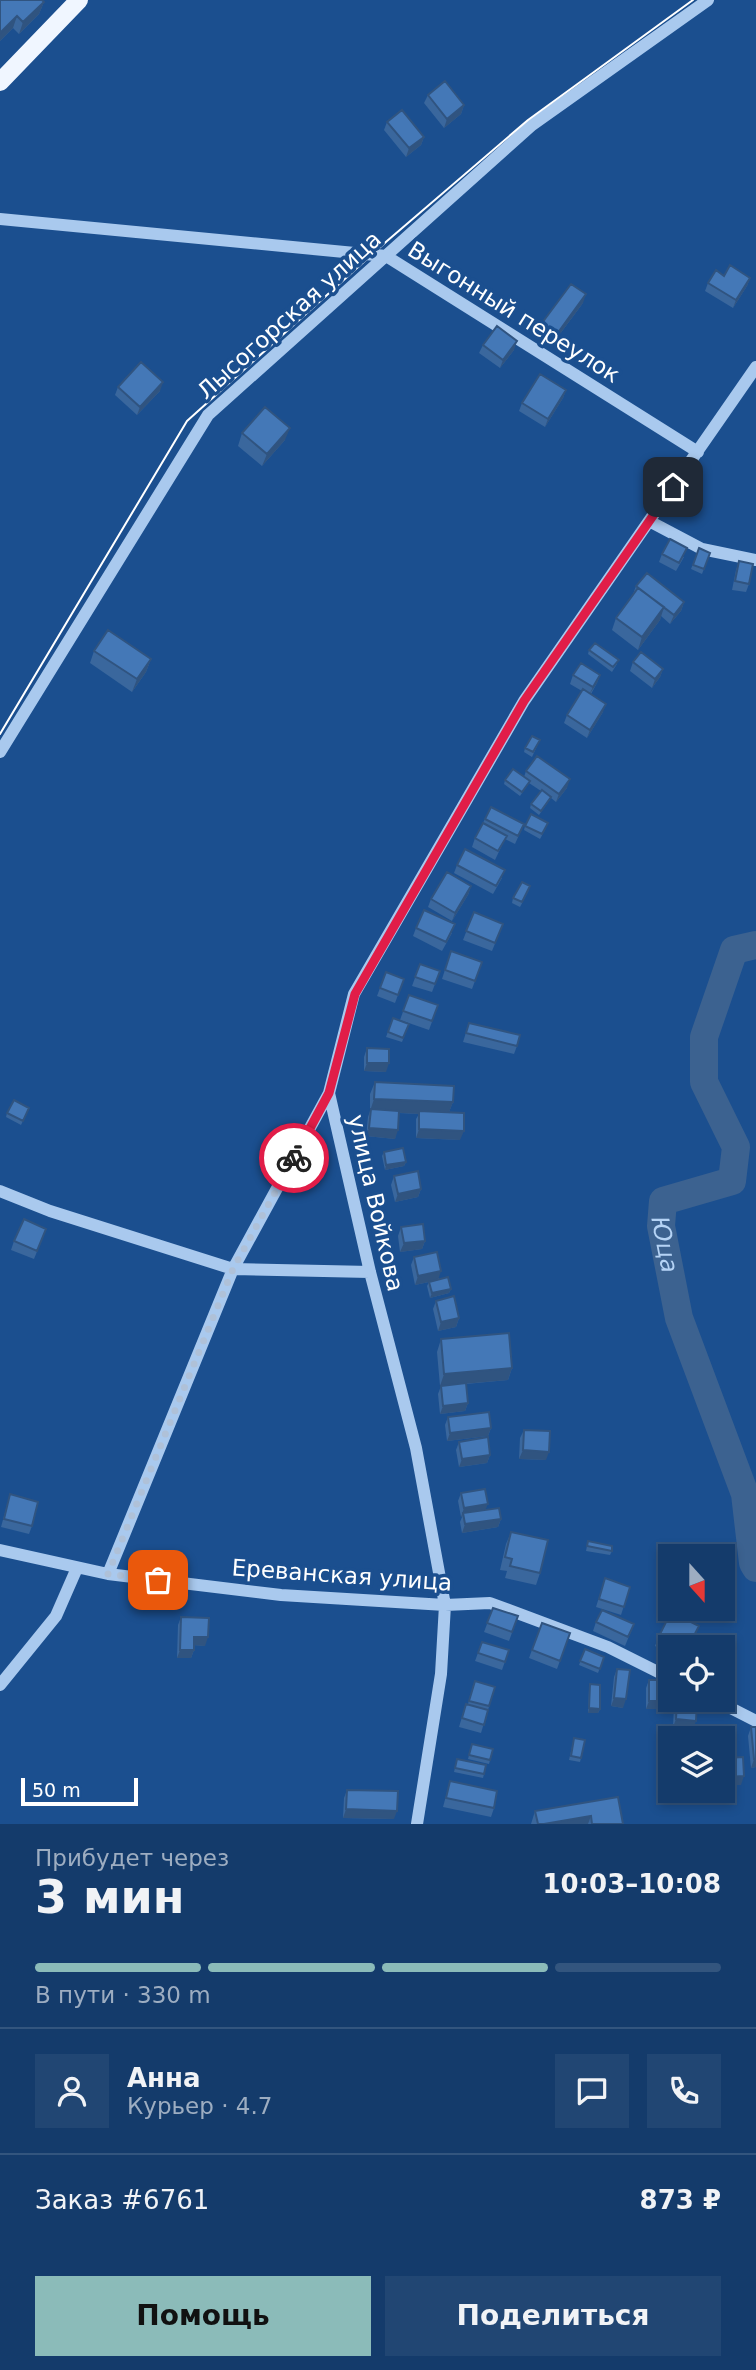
<!DOCTYPE html>
<html lang="ru">
<meta charset="utf-8">
<style>
body{margin:0;font-family:"DejaVu Sans",sans-serif;background:#214673;color:#f1f3f6;height:100vh;display:flex;flex-direction:column;font-size:26px;white-space:nowrap}
*{box-sizing:border-box;margin:0}
p{font-size:23px;color:#9dadc1}
.icon{flex:none;width:38px;height:38px;fill:none;stroke:currentColor;stroke-width:2;stroke-linecap:round;stroke-linejoin:round}
.map{position:relative;height:1824px;overflow:hidden}
.sheet{display:flex;flex-direction:column;background:#143b6b;flex:1}
.sheet>*{flex:none}
.needle{width:46px;rotate:159deg}
.buttons{position:absolute;left:658px;top:1544px;display:grid;gap:14px}
.buttons a{display:grid;place-items:center;width:77px;height:77px;border-radius:0px;background:#143b6b;box-shadow:0 4px 10px #0003,0 0 0 2px #33557e;font-size:35px}
.scale{position:absolute;left:21px;bottom:18px;width:117px;box-sizing:border-box;padding-left:7px;border:4px solid #fff;border-top:0;font-size:19px;line-height:24px;white-space:nowrap;color:#fff;-webkit-text-stroke:5px #1b4f8f;paint-order:stroke}
.pin{position:absolute;display:grid;place-items:center;width:60px;height:60px;color:#fff;margin:-30px;border-radius:14px;box-shadow:0 4px 10px #0006}
.courier{position:absolute;display:grid;place-items:center;width:70px;height:70px;margin:-35px;border:5px solid #e11d48;border-radius:50%;background:#fff;color:#222;box-shadow:0 2px 9px #0007}
.overview em{font-style:normal;font-weight:700}
.overview div{display:flex;flex-direction:column-reverse}
.overview{display:flex;align-items:center;justify-content:space-between;height:119px;padding:0 35px}
h1{font-size:46px;font-weight:700;line-height:52px}
.bar{display:grid;grid-template-columns:repeat(4,1fr);gap:10px 7px;align-content:center;height:84px;padding:0 35px}
.bar i{height:9px;border-radius:5px;background:#33557e}
.bar .selected{background:#8bbbb9}
.bar p{grid-column:span 4}
.line{display:flex;align-items:center;gap:18px;padding:0 35px;border-top:2px solid #33557e}
.line div{flex:1}
.round{display:grid;place-items:center;flex:none;width:74px;height:74px;border-radius:0px;background:#214673}
.cta{display:flex;gap:14px;margin-top:auto;padding:14px 35px}
.cta a{flex:1;height:80px;border-radius:0px;background:#8bbbb9;color:#111;font-size:28px;font-weight:700;line-height:80px;text-align:center}
.cta a+a{background:#214673;color:#f1f3f6}
.map>svg:first-child{display:block}
.lines{fill:none;stroke-linecap:round;stroke-linejoin:round}
.river{stroke:#3c6290;stroke-width:28}
.minor{stroke:#a9c9ee;stroke-width:12}
.major{stroke:#f0f6ff;stroke-width:18}
.tram{stroke:#fff;stroke-width:2}
.wall{fill:#3a679d}
.shaded-wall{fill:#305480}
.building{fill:#4478b7;stroke:#305480;stroke-width:2}
.done{stroke:#afc1d8;stroke-width:7;stroke-dasharray:0 12.6}
.route{stroke:#e11d48;stroke-width:9}
.labels{text-anchor:middle;stroke-width:7;stroke-linejoin:round;paint-order:stroke}
.street-label{font-size:23px;fill:#fff;stroke:#1b4f8f}
.water-label{font-size:24px;font-style:italic;fill:#b5d3f5;stroke:#1b4f8f}
</style>
<div class="map">
<svg width="756" height="1824" viewBox="0 0 756 1824">
<rect width="100%" height="100%" fill="#1b4f8f"/>
<g class="lines">
<path class="river" id="s1" d="M756,945l-22,5 -30,87v45l32,65 -4,34 -69,20 -2,25 18,92 66,176 8,69 3,5"/>
<path class="minor" d="M0,219l386,37 312,196
M649,521l53,28 54,11
M0,752l208,-337 324,-290 176,-125
M0,1191l50,20 183,58 137,3
M0,1550l108,24 173,21 164,10 45,-2 118,44 62,31
M108,1574l125,-305 96,-176
M0,1685l56,-69 21,-48
M713,1699l43,22
M417,1824l24,-150 4,-69 -29,-157 -46,-176 -41,-179 25,-99 170,-293 232,-334"/>
<path class="major" d="M0,82l79,-82"/>
<path class="tram" d="M0,734l187,-313 200,-180 141,-121 165,-120"/>
</g>
<path class="wall" d="M0,0l44,2 -5,12 -20,20 -6,-6 -13,13z
M428,95l36,10 -3,9 -17,14 -20,-25z
M387,122l37,15 -3,8 -15,12 -22,-27z
M724,276l26,2 -3,8 -14,22 -28,-17 3,-8z
M583,303l-32,43 -15,-10 3,-9z
M483,345l31,5 -14,18 -21,-15z
M118,387l42,4 -23,24 -22,-20z
M566,390l-3,8 -18,29 -26,-16 3,-8z
M242,433l43,7 -23,26 -24,-20z
M699,548l11,5 -8,21 -11,-5z
M662,554l22,3 -8,14 -17,-9z
M739,561l10,23 -3,8 -14,-2 4,-20z
M636,586l48,16 -3,9 -11,13 -9,-8 -1,4 -22,30 -26,-20 4,-12 17,-24z
M589,650l28,14 -5,8 -24,-18z
M94,651l57,8 -5,13 -14,20 -42,-29z
M633,662l30,7 -3,8 -8,11 -22,-17z
M573,675h27l-3,8 -6,11 12,18 -16,26 -23,-15 3,-8 15,-24 -12,-7z
M540,740l-8,17 -8,-5 1,-4z
M526,771l41,17 -11,14 -5,-4 -12,17 -9,-7 1,-4 10,-13 -12,-8 -9,13 -16,-12 1,-4 19,-3z
M485,819l39,5 -9,20 -10,-5 -10,21 -23,-13 3,-9z
M525,826l21,2 -6,11 -16,-9z
M457,865l45,13 -9,16 -39,-21z
M471,886l-3,9 -16,26 -24,-14 3,-8z
M529,890l-9,17 -8,-4 1,-5z
M474,912l29,12 -11,27 -29,-11z
M416,928l36,5 -10,18 -29,-15z
M451,951l31,11 -10,27 -30,-10z
M420,964l20,7 -8,21 -20,-6z
M386,972l18,7 -9,24 -18,-7z
M409,995l29,10 -9,25 -29,-10z
M393,1018l16,6 -7,18 -16,-5z
M469,1023l48,23 -3,8 -51,-12z
M367,1048l19,24 -22,-1v-14z
M375,1082l78,20 -4,10 11,28 -44,-2v-19l3,-5 -20,-1 -4,26 -29,-3 2,-19 2,-6v-17z
M29,1108l-8,17 -15,-8 1,-4z
M384,1152l22,10 -2,4 -19,4 -3,-14z
M394,1176l27,13 -3,8 -23,5 -4,-17z
M401,1227l24,14 -3,8 -22,3 -2,-16z
M46,1229l-12,30 -23,-9 3,-9z
M414,1257l37,32 -2,4 -19,5 -3,-12 2,-4 -14,3 -4,-20z
M436,1301l23,17 -3,9 -18,4 -5,-22z
M441,1339l71,29 -4,12 -42,4 2,19 -3,8 -25,3 -2,-20 3,-8h-1l-3,-34z
M448,1417l43,11 -3,8 -41,5 -2,-16z
M524,1430l22,30 -27,-1 1,-21z
M459,1442l31,13 -3,8 -28,4 -3,-17z
M461,1493l25,17 15,9 -3,8 -36,6 -2,-11 2,-5h-1l-3,-16z
M10,1494l22,32 -3,8 -28,-7z
M511,1532l29,41 -4,12 -31,-7 2,-7 -7,-1 6,-26z
M588,1541l24,10 -2,4 -24,-4z
M605,1578l25,9 -9,28 -25,-8z
M493,1608l25,8 -9,25 -25,-9z
M181,1617l24,29 -11,-1v5l-3,8h-14l1,-33z
M596,1622l38,2 -9,22 -32,-15z
M542,1623l28,10 -13,36 -28,-11z
M699,1626l-9,21h-20v7l-15,-8 3,-8z
M482,1642l27,8 -7,20 -27,-9z
M585,1649l19,8 -6,16 -19,-8z
M617,1669l6,39 -12,-2 3,-29z
M649,1680l14,21 -3,8h-14v-21z
M475,1681l20,6 -14,46 -22,-6 7,-23h2z
M590,1684l10,25 -2,4h-10l1,-24z
M677,1699l16,30 -20,-2 1,-21z
M751,1727h5v40l-5,1 -3,-32z
M574,1738l7,20 -1,4 -11,-2z
M472,1744l21,5 -4,15 -21,-5z
M726,1758l15,27h-17l-1,-19z
M457,1759l27,15 -1,4 -29,-6z
M450,1781l44,27 -3,9 -48,-10z
M347,1790l47,29 -51,-1 1,-20z
M618,1797l5,27h-92l4,-13z"/>
<path class="shaded-wall" d="M44,2l-5,12 -20,20 4,-12z
M17,16l-4,12 -13,13v-8z
M464,105l-3,9 -17,14 3,-9z
M424,137l-3,8 -15,12 3,-9z
M750,278l-3,8 -14,22 3,-8z
M586,294l-3,9 -32,43 3,-8z
M517,341l-3,9 -14,18 3,-8z
M163,382l-3,9 -23,24 3,-8z
M566,390l-3,8 -18,29 3,-8z
M290,428l-5,12 -23,26 5,-12z
M684,602l-3,9 -11,13 4,-9z
M664,607l-4,13 -22,30 4,-13z
M151,659l-5,13 -14,20 5,-13z
M663,669l-3,8 -8,11 3,-9z
M600,675l-3,8 -8,12 4,-8z
M606,704l-3,8 -16,26 3,-8z
M570,779l-3,9 -11,14 3,-8z
M471,886l-3,9 -16,26 3,-8z
M367,1063h22l-3,9 -22,-1z
M374,1099l79,3 -5,13 -29,-4v3l-49,-3z
M369,1128l29,2 -3,9 -29,-3z
M419,1129l45,2 -4,9 -44,-2z
M406,1162l-2,4 -19,4 1,-5z
M421,1189l-3,8 -23,5 3,-8z
M425,1241l-3,8 -22,3 4,-9z
M441,1271l-3,9 -23,5 3,-9z
M451,1289l-2,4 -19,5 2,-5z
M459,1318l-3,9 -18,4 3,-9z
M512,1368l-4,12 -68,6 4,-12z
M468,1403l-3,8 -25,3 3,-8z
M491,1428l-3,8 -41,5 3,-8z
M523,1450l26,2 -3,8 -27,-1z
M490,1455l-3,8 -28,4 3,-8z
M488,1504l-4,9h-21l-1,4h-1l3,-9z
M501,1519l-3,8 -36,6 3,-9z
M194,1637h14l-3,9 -14,-1z
M180,1650h14l-3,8h-14z
M614,1698l12,1 -3,9 -12,-2z
M649,1701h14l-3,8h-14z
M589,1708l11,1 -2,4h-10z
M676,1719l20,2 -3,8 -20,-2z
M754,1759h2v8l-5,1z
M744,1776l-3,9h-17l3,-8z
M346,1809l51,2 -3,8 -51,-1z
M591,1816l-3,8h-44z"/>
<path class="building" d="M0,0h42l2,2 -21,20 -6,-6 -17,17z
M445,81l19,24 -17,14 -19,-24z
M402,110l22,27 -15,11 -22,-26z
M730,265l20,13 -14,22 -28,-17 8,-13 8,6z
M571,284l15,10 -32,44 -15,-11z
M497,326l20,15 -14,19 -20,-15z
M141,362l22,20 -23,25 -22,-20z
M540,374l26,16 -18,29 -26,-16z
M265,407l25,21 -23,26 -25,-21z
M670,539l17,9 -8,15 -17,-9z
M699,548l11,5 -6,16 -11,-4z
M739,561l14,3 -4,20 -14,-3z
M647,573l37,29 -10,13 -38,-29z
M638,588l26,19 -22,30 -26,-19z
M108,630l43,29 -14,20 -43,-28z
M595,643l24,17 -6,7 -24,-17z
M641,652l22,17 -8,10 -22,-17z
M581,663l19,12 -7,12 -20,-12z
M583,689l23,15 -16,26 -23,-15z
M532,736l8,4 -7,12 -8,-4z
M537,756l33,23 -11,15 -33,-23z
M513,769l17,12 -8,11 -17,-12z
M542,790l9,7 -10,14 -10,-7z
M491,807l33,17 -6,12 -33,-17z
M531,814l17,9 -6,11 -17,-8z
M483,823l24,13 -9,15 -23,-13z
M465,849l40,21 -9,16 -39,-21z
M447,872l24,14 -16,27 -24,-14z
M522,882l8,4 -8,16 -9,-4z
M424,910l31,14 -9,18 -30,-14z
M474,912l29,12 -8,19 -29,-12z
M451,951l31,11 -7,19 -30,-11z
M420,964l20,7 -5,13 -20,-7z
M386,972l18,7 -6,16 -18,-7z
M409,995l29,10 -6,16 -29,-10z
M393,1018l16,6 -6,14 -15,-6z
M469,1023l51,12 -3,11 -51,-13z
M367,1048l22,1v14h-22z
M375,1082l79,4 -1,16 -79,-3z
M14,1100l15,8 -6,13 -16,-8z
M371,1109l28,2 -1,19 -29,-2z
M419,1111l45,2v18l-45,-2z
M403,1148l3,14 -20,3 -2,-13z
M418,1171l3,18 -23,5 -4,-18z
M24,1219l22,10 -9,22 -23,-10z
M423,1224l2,17 -21,2 -3,-16z
M437,1252l4,19 -23,5 -4,-19z
M448,1277l3,12 -19,4 -3,-11z
M454,1296l5,22 -18,4 -5,-21z
M509,1333l3,35 -68,6 -3,-35z
M466,1383l2,20 -25,3 -2,-20z
M489,1412l2,16 -41,5 -2,-16z
M524,1430l26,1 -1,21 -26,-2z
M488,1437l2,18 -28,4 -3,-17z
M485,1489l3,15 -24,4 -3,-15z
M10,1494l28,8 -6,24 -28,-7z
M499,1508l2,11 -36,5 -2,-11z
M511,1532l37,8 -8,33 -30,-7 2,-7 -7,-2z
M588,1541l24,5v5l-25,-5z
M605,1578l25,9 -6,20 -25,-8z
M493,1608l25,8 -6,16 -25,-9z
M602,1610l32,14 -6,13 -32,-15z
M671,1612l28,14 -11,21h-12l-18,-9z
M181,1617l28,1 -1,19h-14v13h-14z
M542,1623l28,10 -10,28 -28,-11z
M482,1642l27,8 -4,12 -27,-9z
M585,1649l19,8 -4,12 -20,-8z
M617,1669l13,1 -4,29 -12,-1z
M649,1680h14v21h-14z
M475,1681l20,6 -6,19 -20,-5z
M590,1684l10,1v24l-11,-1z
M677,1699l20,1 -1,21 -20,-2z
M466,1704l22,6 -4,15 -22,-7z
M751,1727h5v32h-2z
M574,1738l11,2 -4,18 -10,-2z
M472,1744l21,5 -3,11 -21,-5z
M743,1757l1,19 -17,1 -1,-19z
M457,1759l29,6 -2,9 -29,-6z
M450,1781l47,10 -3,17 -48,-10z
M347,1790l51,1 -1,20 -51,-2z
M618,1797l5,27h-31l-1,-8 -47,8h-6l-3,-13z"/>
<g class="lines">
<path class="done" d="M158,1580l-50,-6 125,-305 61,-111"/>
<path class="route" d="M294,1158l35,-65 26,-99 169,-293 149,-214"/>
</g>
<g class="labels">
<g class="street-label">
<text transform="translate(514 312) rotate(32)" y="8">Выгонный переулок</text>
<text transform="translate(289 315) rotate(-42)" y="8">Лысогорская улица</text>
<text transform="translate(376 1203) rotate(77)" y="8">улица Войкова</text>
<text transform="translate(342 1575) rotate(4)" y="8">Ереванская улица</text>
</g>
<g class="water-label">
<text dy="8" stroke="none"><textPath href="#s1" startOffset="382">Юца</textPath></text>
</g>
</g>
</svg>
<div class="buttons">
<a><svg class="needle" viewBox="-14 -14 28 28"><path d="M0-13l5 13h-10z" fill="#e53935"/><path d="M0 13l5-13h-10z" fill="#9dadc1"/></svg></a>
<a><svg class="icon" aria-label="locate" viewBox="0 0 24 24"><circle cx="12" cy="12" r="6"/><path d="M12 2v4M12 18v4M2 12h4M18 12h4"/></svg></a>
<a><svg class="icon" aria-label="layers" viewBox="0 0 24 24"><path d="M12 4l9 5-9 5-9-5zM3 14l9 5 9-5"/></svg></a>
</div>
<div class="scale">50 m</div>
<div class="pin" style="left:158px;top:1580px;background:#ea580c"><svg class="icon" aria-label="bag" viewBox="0 0 24 24"><path d="M5 8h14l-1 12H6zM9 8a3 3 0 0 1 6 0"/></svg></div>
<div class="pin" style="left:673px;top:487px;background:#1f2937"><svg class="icon" aria-label="home" viewBox="0 0 24 24"><path d="M3 11l9-7 9 7M6 9v11h12V9"/></svg></div>
<div class="courier" style="left:294px;top:1158px"><svg class="icon" aria-label="bike" viewBox="0 0 24 24"><circle cx="6" cy="16" r="4"/><circle cx="18" cy="16" r="4"/><path d="M6 16l4-8h5l3 8M10 8l3 8H6M13 5h3"/></svg></div>
</div>
<section class="sheet">
<div class="overview"><div><h1>3 мин</h1><p>Прибудет через</p></div><em>10:03–10:08</em></div>
<div class="bar"><i class="selected"></i><i class="selected"></i><i class="selected"></i><i></i><p>В пути · 330 m</p></div>
<div class="line" style="height:126px"><a class="round"><svg class="icon" aria-label="person" viewBox="0 0 24 24"><circle cx="12" cy="8" r="4"/><path d="M4 21q1-7 8-7t8 7"/></svg></a><div><b>Анна</b><p>Курьер · 4.7</p></div><a class="round"><svg class="icon" aria-label="chat" viewBox="0 0 24 24"><path d="M4 5h16v11H9l-5 4z"/></svg></a><a class="round"><svg class="icon" aria-label="phone" viewBox="0 0 24 24"><path d="M5 4h4l2 5-3 2q2 4 5 5l2-3 5 2v4C11 20 4 13 5 4z"/></svg></a></div>
<div class="line" style="height:91px"><div>Заказ #6761</div><b>873 ₽</b></div>
<div class="cta"><a>Помощь</a><a>Поделиться</a></div>
</section>
